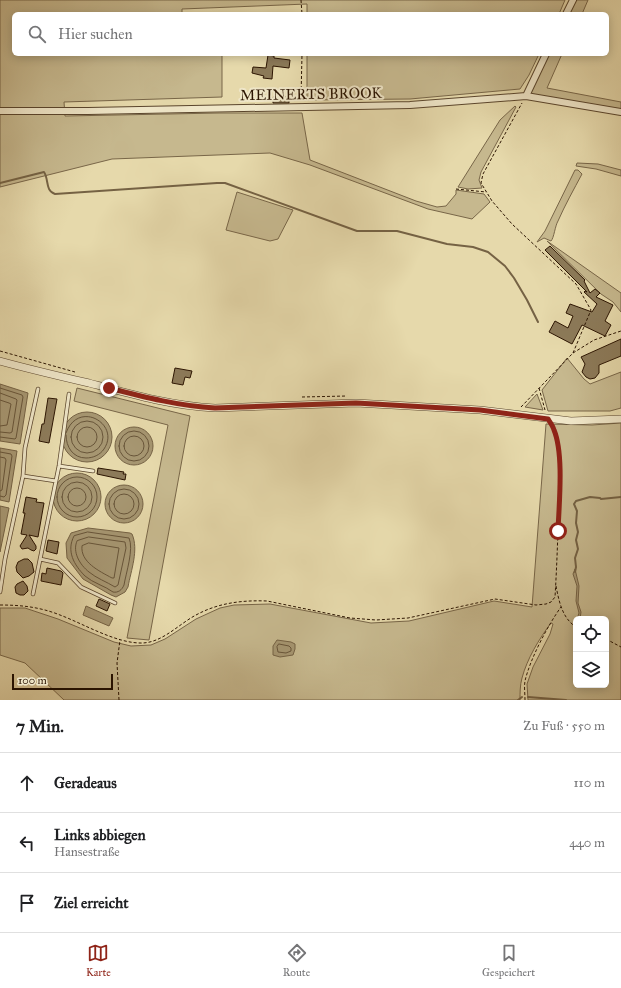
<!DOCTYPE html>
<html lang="de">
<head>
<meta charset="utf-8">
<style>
  body { margin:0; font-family:"IM FELL Great Primer",serif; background:#f6f6f6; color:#202124 }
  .controls { position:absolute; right:12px; bottom:12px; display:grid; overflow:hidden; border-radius:6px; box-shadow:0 2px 10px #0003 }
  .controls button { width:36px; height:36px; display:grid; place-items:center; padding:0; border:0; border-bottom:1px solid #e0e0e0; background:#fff; color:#202124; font:20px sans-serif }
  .scale { position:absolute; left:12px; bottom:10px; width:101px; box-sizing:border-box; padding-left:4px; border:2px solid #2b1401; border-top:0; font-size:11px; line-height:14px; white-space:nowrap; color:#2b1401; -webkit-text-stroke:3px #efe6c8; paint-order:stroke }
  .stop { position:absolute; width:12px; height:12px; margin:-9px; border:3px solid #8f2418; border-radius:50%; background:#fff }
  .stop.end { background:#8f2418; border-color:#fff; box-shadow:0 1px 4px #0008 }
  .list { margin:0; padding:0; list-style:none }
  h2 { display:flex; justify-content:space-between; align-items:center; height:52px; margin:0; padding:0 16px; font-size:17px }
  h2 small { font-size:13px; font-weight:400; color:#757577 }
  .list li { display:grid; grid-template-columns:26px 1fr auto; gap:12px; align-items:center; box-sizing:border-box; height:60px; padding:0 16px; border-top:1px solid #e0e0e0 }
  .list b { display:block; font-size:15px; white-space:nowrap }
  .list p { margin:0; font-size:13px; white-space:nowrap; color:#757577 }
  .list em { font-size:13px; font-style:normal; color:#757577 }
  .icon { flex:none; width:22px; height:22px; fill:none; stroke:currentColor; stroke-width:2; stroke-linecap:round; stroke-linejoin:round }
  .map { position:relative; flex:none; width:621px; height:700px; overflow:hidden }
  .search { position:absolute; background:#fff; box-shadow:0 2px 10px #0003; left:12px; right:12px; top:12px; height:44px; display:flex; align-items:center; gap:10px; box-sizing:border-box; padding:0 14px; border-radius:6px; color:#757577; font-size:15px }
  .sheet { height:232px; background:#fff }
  nav { display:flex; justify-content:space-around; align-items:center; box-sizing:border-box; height:56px; border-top:1px solid #e0e0e0; background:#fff; font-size:11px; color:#757577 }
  nav a { display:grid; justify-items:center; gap:2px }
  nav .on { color:#8f2418 }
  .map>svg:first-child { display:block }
</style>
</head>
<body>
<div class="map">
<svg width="621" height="700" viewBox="0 0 621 700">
  <rect width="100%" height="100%" fill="#e6d9ab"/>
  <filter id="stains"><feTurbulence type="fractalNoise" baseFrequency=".005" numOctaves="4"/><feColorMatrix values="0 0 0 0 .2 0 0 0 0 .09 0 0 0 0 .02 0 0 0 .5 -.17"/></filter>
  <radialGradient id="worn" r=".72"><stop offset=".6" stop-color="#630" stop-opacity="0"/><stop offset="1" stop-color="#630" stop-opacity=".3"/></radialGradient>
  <!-- green -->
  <path fill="#c6b88e" stroke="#786648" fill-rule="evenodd" d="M0,0H565L559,14H307V4L182,9V14H14V54H222V97L64,102L65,116L220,113H302L310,160L416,201L437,207L446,206L456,194V190L484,194L490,202L472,219L428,209L310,165L270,153L112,159L0,187Z
    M573,0H588L582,14H566Z
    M307,54H539L529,75L520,89L410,99L307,100Z
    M546,54H562L547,88L621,102V112L526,96Z
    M515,106L516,107L481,172L479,180L482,188L468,189L458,187L500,120Z
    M577,163L598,164L621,170V176L596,169L576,166Z
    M575,170H578L582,174C574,189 565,205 558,221C555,226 554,238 551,241L544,238L537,242L545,231Z
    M237,192L293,210L278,239L270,241L226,230Z
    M547,241L621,293V312L613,302L601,294Z
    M567,358L584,379L590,384L621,372V408L610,411H548L542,390Z
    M77,388L190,416L149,640L127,638L168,425L74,401Z
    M537,394L543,410L525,407Z
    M621,423V700H528L527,684L533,667L550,634L553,624L551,623C539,639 527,659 522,678C520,685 520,693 520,700H64L25,663L0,655V608H25L58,619L114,642L131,646L151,645L165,639L196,619L220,608L234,605L270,604L371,623L409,621L494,601L532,607L546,424L592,425ZM576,619H606V685H576Z"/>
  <!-- water -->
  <path fill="#a69671" stroke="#756244" d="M0,384L28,393L20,444L0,441Z
    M62 437a25 25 0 1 1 50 0a25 25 0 1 1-50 0Z
    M115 446a19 19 0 1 1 38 0a19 19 0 1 1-38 0Z
    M0,448L17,451L9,502L0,500Z
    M53 497a24 24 0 1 1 48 0a24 24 0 1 1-48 0Z
    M105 504a19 19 0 1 1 38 0a19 19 0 1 1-38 0Z
    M0,506L9,508L0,552Z
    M88,528L130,533L132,534C139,550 131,570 128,587L125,592L116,597L111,595L83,579L67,558L66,543L71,533Z
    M575,569L579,586L578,603L581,612L580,619H577L579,613L576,601L577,586L573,574Z
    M86,606L113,618L109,626L83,615Z
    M277,640L291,642L295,644V649L293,655L280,657L273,655V646Z"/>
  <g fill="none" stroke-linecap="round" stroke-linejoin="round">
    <!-- shore -->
    <path stroke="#685539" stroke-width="1" d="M0,388L22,395L23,397L16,438L15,439L0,437
      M0,393L16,399L17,400L12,432L10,433L0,432
      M0,400L9,403L11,404L7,425L0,426
      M71 437a16 16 0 1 1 32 0a16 16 0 1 1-32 0Z
      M77 437a10 10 0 1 1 20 0a10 10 0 1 1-20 0Z
      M119 446a15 15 0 1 1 30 0a15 15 0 1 1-30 0Z
      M66,435C66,447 73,458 86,458C93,458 100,455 104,449C121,424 78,399 66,433
      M124 446a10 10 0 1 1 20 0a10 10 0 1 1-20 0Z
      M0,452L11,454L12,456L6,495L4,497L0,496
      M0,457L5,458L6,460L2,490L0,491
      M57 497a20 20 0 1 1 40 0a20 20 0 1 1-40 0Z
      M62 497a15 15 0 1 1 30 0a15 15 0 1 1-30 0Z
      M68 497a9 9 0 1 1 18 0a9 9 0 1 1-18 0Z
      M109 504a15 15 0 1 1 30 0a15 15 0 1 1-30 0Z
      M114 504a10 10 0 1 1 20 0a10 10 0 1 1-20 0Z
      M88,532L129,538C134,549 126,573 124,585C122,590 118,593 113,592C105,586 93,583 85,576C74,565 66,551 74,536Z
      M89,537L125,542L126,548L118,585L115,587C107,582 96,578 89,572C80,565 72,552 77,541Z
      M89,543L119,548L114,578H112C99,571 80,562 82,546Z
      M279,644L289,646L291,648V651L286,653L278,652L277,647Z"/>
    <!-- stream -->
    <path stroke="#756244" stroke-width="2" d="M0,183L44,172C49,179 45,191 55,194L217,183H225L357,231H397L447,244L473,247L488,252L505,266L514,278L527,300L538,322
      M575,572L576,567L575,558L578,549L576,540L578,532L576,523L577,511L574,504L576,501L590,497L600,498L601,499L621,497
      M528,697L566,700
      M518,700L522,697"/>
  </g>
  <!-- building -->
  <path fill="#8c7a59" stroke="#2b1401" d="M268,55L274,56V58L290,60L289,68L273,66L272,79L263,78L264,76L252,73L253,67L266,68Z
    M273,97H289V103H273Z
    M550,246L585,280L584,281L590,293L595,289L600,293L596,297L613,305L605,321L611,325L605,336L582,325L572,344L549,332L555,321L568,328L573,316L566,313L570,304L592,312L597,304L584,292L585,291L587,292L545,250Z
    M621,339V356L599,365V373L595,378L590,379L586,377L582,372L585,364L581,357Z
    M175,368L192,371L190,378L185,377L183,385L172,383Z
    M48,398L57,399L49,443L39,441L42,424H44Z
    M98,468L124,472L123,474H126L125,480L97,474Z
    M26,497L37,499L36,502L44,503L38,537L29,535L36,546V549L34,551L31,550L28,548L22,549L20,546L27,535L21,534L25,513H23Z
    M48,540L59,542L57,554L46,551Z
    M24,559H28L32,563L34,572L29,576L23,578L17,572L16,567L18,562Z
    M47,568L61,571L63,573L61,585L41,581L42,573L46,574Z
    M23,581L27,586L28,591L24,595H20L16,593L15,587L17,584Z
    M99,599L110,604L107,611L96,606Z"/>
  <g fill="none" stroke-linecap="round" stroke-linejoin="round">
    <!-- service casing -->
    <g stroke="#5a452c" stroke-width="4.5">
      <path id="service" d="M59,466L93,471
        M23,476L56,481
        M40,559L58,563L81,587L115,603
        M0,592L5,559L23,476L25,448L38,389
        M33,594L59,466L69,394"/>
    </g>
    <!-- minor casing -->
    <g stroke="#5a452c" stroke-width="8">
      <path id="minor" d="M566,14L573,0
        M526,96L546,54
        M0,111H88L410,105L526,96L621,112"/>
    </g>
    <!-- tertiary casing -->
    <g stroke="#5a452c" stroke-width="8">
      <path id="tertiary" d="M0,361C29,369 59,376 89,383C130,394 172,406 215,408L356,403L480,410L571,421L621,419"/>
    </g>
    <!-- path -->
    <path stroke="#2b1401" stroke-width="1" stroke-dasharray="3 2" stroke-linecap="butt" d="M301,0L302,14
      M301,99L302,54
      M456,189L486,192
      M0,351L75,372
      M573,353L594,340L621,331
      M539,388L545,410
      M302,397L347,396
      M521,407L573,353L591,310L576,284L512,224L492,201L481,183L483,174L522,103
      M556,586C559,601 562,618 576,627
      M0,605C21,605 40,607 60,615C84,624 117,644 143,643C163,642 179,624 196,615C218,603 242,600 267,601L350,618L376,620L408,618L495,599L536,605L546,604L551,602L555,597C557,564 558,531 559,498C559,476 564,446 552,426
      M606,639L621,647
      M119,700L117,663L120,640
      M525,700C525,694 524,687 525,681C530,659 548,625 561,607"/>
    <!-- service -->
    <use href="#service" stroke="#efe6c8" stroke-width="3"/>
    <!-- minor -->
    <use href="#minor" stroke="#efe6c8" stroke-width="6"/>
    <!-- tertiary -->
    <use href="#tertiary" stroke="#efe6c8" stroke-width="7"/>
  </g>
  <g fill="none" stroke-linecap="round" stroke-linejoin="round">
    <!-- route -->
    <path stroke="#8f2418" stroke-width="5" d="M109,388C144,397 179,406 215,408L356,403L480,410L548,419C550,422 553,426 554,430C564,454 559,504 558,531"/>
  </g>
  <g text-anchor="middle" stroke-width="4" stroke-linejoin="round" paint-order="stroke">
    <!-- street labels -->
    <g font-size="15" fill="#2b1401" stroke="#efe6c8">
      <text transform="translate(311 94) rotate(-1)" y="5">MEINERTS BROOK</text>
    </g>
  </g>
  <rect width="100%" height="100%" filter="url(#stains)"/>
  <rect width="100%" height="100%" fill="url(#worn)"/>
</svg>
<div class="controls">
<button><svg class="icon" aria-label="locate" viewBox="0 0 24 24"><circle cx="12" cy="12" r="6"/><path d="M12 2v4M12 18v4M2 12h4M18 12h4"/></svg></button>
<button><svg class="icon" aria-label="layers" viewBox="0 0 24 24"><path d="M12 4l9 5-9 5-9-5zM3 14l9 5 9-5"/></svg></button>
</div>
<div class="scale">100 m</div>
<div class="stop" style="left:558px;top:531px"></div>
<div class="stop end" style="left:109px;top:388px"></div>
<div class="search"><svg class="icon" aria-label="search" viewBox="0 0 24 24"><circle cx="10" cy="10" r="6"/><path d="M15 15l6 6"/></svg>Hier suchen</div>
</div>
<section class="sheet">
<h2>7 Min.<small>Zu Fuß · 550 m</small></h2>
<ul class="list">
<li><svg class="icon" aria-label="ahead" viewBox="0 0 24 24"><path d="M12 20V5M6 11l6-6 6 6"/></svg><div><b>Geradeaus</b></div><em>110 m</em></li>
<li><svg class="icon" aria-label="left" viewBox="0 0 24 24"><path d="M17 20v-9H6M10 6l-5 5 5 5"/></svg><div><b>Links abbiegen</b><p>Hansestraße</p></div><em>440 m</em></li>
<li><svg class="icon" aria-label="arrive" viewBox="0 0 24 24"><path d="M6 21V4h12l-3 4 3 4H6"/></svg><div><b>Ziel erreicht</b></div></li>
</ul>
</section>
<nav>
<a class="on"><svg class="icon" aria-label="map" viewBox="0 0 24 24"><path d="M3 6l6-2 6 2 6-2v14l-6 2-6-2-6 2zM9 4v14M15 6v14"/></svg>Karte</a>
<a><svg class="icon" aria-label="directions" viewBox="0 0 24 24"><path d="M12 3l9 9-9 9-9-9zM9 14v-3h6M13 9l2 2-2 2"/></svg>Route</a>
<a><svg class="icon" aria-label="saved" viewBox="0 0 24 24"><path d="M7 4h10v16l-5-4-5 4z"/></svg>Gespeichert</a>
</nav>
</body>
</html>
